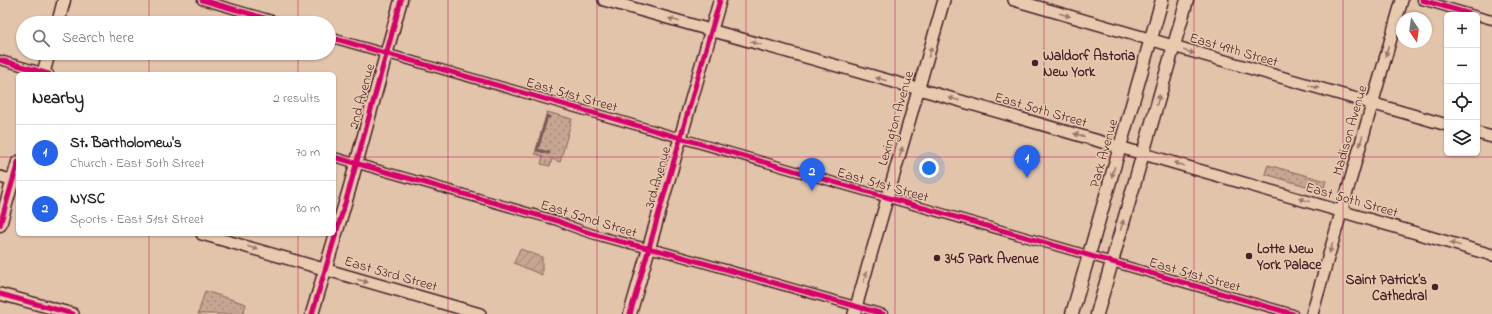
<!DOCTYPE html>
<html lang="en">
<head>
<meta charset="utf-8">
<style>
  body { margin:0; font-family:"Indie Flower",sans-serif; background:#f6f6f6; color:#222 }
  .controls { position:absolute; right:12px; top:12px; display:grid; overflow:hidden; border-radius:6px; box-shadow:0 1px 3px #0004 }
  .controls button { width:36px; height:36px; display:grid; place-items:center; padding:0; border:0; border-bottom:1px solid #e0e0e0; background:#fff; color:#222; font:20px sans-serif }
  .compass { position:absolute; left:1396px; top:12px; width:36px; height:36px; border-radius:50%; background:#fff; box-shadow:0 1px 3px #0004; rotate:167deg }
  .you { position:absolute; left:929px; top:168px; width:14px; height:14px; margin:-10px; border:3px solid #fff; border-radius:50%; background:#1a73e8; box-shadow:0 0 0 6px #1a73e833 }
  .badge { display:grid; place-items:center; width:26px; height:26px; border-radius:50%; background:#2563eb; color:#fff; font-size:13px; font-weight:700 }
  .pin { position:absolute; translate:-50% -33px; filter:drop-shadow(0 1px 2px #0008) }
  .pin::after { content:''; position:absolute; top:21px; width:14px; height:12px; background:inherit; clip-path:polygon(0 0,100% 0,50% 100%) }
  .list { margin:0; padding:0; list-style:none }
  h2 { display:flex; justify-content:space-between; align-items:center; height:52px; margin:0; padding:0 16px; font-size:17px }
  h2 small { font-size:13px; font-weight:400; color:#767676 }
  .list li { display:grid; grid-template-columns:26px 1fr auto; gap:12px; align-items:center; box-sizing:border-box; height:56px; padding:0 16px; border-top:1px solid #e0e0e0 }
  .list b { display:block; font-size:15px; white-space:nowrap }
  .list p { margin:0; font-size:13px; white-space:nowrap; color:#767676 }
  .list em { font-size:13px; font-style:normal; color:#767676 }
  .icon { flex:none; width:22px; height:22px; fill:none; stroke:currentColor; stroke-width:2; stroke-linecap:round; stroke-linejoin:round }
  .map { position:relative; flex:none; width:1492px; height:314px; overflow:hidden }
  .search { position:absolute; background:#fff; box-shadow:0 1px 3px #0004; left:16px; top:16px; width:320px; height:44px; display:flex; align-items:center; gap:10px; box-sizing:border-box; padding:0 14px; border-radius:22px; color:#767676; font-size:15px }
  .panel { position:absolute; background:#fff; box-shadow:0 1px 3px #0004; left:16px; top:72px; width:320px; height:164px; border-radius:6px }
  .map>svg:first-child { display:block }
</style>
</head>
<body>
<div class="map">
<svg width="1492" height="314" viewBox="0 0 1492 314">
  <defs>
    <pattern id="park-dots" width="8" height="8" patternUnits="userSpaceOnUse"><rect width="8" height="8" fill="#c6a692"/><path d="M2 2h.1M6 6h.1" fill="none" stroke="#a38777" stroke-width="1.8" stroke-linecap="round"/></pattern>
    <pattern id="garden-furrows" width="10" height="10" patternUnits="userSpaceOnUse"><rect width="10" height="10" fill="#c6a692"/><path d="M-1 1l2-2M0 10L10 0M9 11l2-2" fill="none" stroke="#a38777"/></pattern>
  </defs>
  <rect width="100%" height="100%" fill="#e2c4aa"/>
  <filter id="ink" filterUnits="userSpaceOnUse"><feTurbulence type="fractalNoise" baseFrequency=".025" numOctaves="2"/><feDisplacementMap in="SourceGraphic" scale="8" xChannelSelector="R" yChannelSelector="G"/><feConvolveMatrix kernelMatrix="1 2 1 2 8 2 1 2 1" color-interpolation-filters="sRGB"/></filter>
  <g filter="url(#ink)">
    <!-- park -->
    <path fill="url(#park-dots)" stroke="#88625e" d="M547,112L572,119L560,162L552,159L550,166L541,164L543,156L535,154Z
      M1268,165L1326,181L1323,191L1265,174Z
      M205,291L246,304L243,314H198Z"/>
    <!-- garden -->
    <path fill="url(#garden-furrows)" stroke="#88625e" d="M520,249L542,257V275L514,263Z"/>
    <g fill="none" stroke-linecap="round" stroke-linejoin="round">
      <!-- stream -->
      <path stroke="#7f5857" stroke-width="3" d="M549,153L537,150L547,116L549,117"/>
      <!-- minor casing -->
      <g stroke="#4a1f2b" stroke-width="11">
        <path id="minor" d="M202,0L282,23
          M1422,0L1474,15
          M1477,16L1492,20
          M329,37L1293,314
          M0,60L49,74
          M334,157L558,221C591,236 630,244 665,252L883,314"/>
      </g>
      <!-- secondary casing -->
      <g stroke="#4a1f2b" stroke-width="14">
        <path id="secondary" d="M604,0L933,93L1492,255
          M1014,0L1447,125
          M1477,133L1492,137
          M0,177L18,182
          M202,234L480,314
          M0,294L73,314
          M854,314L944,0
          M1312,314L1402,0"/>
      </g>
      <!-- primary casing -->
      <g stroke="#4a1f2b" stroke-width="15">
        <path id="primary" d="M58,23L64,0
          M43,74L49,53
          M0,225L18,162
          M312,314L349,190L401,0
          M630,314L720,0
          M1072,314L1162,0
          M1097,314L1187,0"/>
      </g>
      <!-- minor -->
      <use href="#minor" stroke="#e8cbaf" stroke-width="8"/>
      <!-- secondary -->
      <use href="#secondary" stroke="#e8cbaf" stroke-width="11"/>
      <!-- primary -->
      <use href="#primary" stroke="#e8cbaf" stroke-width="12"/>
      <!-- cycleway casing -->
      <g stroke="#e8cbaf" stroke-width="8">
        <path id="cycleway" d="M202,0L282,23
          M1422,0L1474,15
          M329,37L1293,314
          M0,60L49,74
          M334,157L558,221C591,236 630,244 665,252L883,314
          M0,225L18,162
          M0,294L73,314
          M312,314L349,190L401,0
          M630,314L720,0"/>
      </g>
      <!-- cycleway -->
      <use href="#cycleway" stroke="#d6006c" stroke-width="5"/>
    </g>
    <!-- one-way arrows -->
    <defs><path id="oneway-solid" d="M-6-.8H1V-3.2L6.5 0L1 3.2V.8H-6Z"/></defs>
    <g fill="#99756d">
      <use href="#oneway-solid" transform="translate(1065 15) rotate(16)"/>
      <use href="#oneway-solid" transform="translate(674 20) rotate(-164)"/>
      <use href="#oneway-solid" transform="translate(756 43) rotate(-164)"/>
      <use href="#oneway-solid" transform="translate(1387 51) rotate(106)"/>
      <use href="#oneway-solid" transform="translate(930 52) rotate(-74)"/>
      <use href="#oneway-solid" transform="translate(1189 52) rotate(16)"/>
      <use href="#oneway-solid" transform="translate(881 79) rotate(-164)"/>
      <use href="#oneway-solid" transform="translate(1314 87) rotate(16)"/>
      <use href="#oneway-solid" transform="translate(954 99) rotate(-164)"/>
      <use href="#oneway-solid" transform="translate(1158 100) rotate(-74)"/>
      <use href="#oneway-solid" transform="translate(1079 135) rotate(-164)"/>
      <use href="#oneway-solid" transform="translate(1361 141) rotate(106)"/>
      <use href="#oneway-solid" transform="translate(901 152) rotate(-74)"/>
      <use href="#oneway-solid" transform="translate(1179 164) rotate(-164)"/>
      <use href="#oneway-solid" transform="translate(1113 172) rotate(106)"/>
      <use href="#oneway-solid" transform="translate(1304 200) rotate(-164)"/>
      <use href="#oneway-solid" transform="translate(1122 225) rotate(-74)"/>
      <use href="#oneway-solid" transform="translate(1455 244) rotate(-164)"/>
      <use href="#oneway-solid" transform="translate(253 248) rotate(16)"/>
      <use href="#oneway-solid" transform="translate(1331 248) rotate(106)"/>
      <use href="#oneway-solid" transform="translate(865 277) rotate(-74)"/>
      <use href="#oneway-solid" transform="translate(363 281) rotate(16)"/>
    </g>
  </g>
  <!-- grid -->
  <path fill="none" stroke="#c2185b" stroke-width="1" stroke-opacity="0.55" d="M149,0V23M298,0V23M448,0V314M597,0V314M746,0V314M895,0V314M1044,0V314M1194,0V314M1343,0V314M149,53V74M298,53V74M0,157H18M334,157H1492M149,234V314M298,234V314"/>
  <!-- markers -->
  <g fill="#4a1f2b" stroke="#e8cbaf" stroke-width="1.5">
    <circle cx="1035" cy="63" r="4"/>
    <circle cx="1249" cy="256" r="4"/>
    <circle cx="937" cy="258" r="4"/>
    <circle cx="1435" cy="287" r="4"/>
  </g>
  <g text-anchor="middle" stroke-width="3" stroke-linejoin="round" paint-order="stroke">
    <!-- street labels -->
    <g font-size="14" fill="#4a1f2b" stroke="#e8cbaf">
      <text transform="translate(1234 49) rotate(16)" y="5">East 49th Street</text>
      <text transform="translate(572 94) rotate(16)" y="5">East 51st Street</text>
      <text transform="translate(361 96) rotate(-75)" y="5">2nd Avenue</text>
      <text transform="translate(1041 109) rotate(16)" y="5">East 50th Street</text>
      <text transform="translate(895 118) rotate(-74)" y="5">Lexington Avenue</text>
      <text transform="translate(1349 130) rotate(-74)" y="5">Madison Avenue</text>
      <text transform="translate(1103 153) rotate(-74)" y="5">Park Avenue</text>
      <text transform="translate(657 177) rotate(-74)" y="5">3rd Avenue</text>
      <text transform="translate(883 184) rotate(16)" y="5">East 51st Street</text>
      <text transform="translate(1352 199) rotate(16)" y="5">East 50th Street</text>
      <text transform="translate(589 218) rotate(17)" y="5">East 52nd Street</text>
      <text transform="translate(391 273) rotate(16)" y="5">East 53rd Street</text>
      <text transform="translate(1195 274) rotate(16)" y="5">East 51st Street</text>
    </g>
    <!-- poi labels -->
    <g font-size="14" font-weight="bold" fill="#4a1f2b" stroke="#e8cbaf" text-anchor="start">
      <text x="1043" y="60">Waldorf Astoria<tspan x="1043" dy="16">New York</tspan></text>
      <text x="1257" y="253">Lotte New<tspan x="1257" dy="16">York Palace</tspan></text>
      <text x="945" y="263">345 Park Avenue</text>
      <text x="1427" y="284" text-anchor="end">Saint Patrick’s<tspan x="1427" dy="16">Cathedral</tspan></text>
    </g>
  </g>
</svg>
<div class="controls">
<button>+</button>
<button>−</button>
<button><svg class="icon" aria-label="locate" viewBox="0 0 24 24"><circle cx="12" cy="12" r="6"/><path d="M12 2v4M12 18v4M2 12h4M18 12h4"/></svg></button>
<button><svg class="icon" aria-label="layers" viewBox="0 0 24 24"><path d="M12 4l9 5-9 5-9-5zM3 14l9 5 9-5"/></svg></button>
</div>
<svg class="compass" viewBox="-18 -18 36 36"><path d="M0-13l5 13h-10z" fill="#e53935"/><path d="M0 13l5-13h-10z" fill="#767676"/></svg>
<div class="you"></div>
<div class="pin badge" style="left:1027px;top:178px">1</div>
<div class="pin badge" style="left:812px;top:191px">2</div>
<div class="search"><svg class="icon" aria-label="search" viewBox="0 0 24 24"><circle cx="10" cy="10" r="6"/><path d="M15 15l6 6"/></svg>Search here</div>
<section class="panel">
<h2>Nearby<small>2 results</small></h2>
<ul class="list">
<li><span class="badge">1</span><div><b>St. Bartholomew's</b><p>Church · East 50th Street</p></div><em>70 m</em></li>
<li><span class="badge">2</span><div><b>NYSC</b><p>Sports · East 51st Street</p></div><em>80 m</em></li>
</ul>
</section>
</div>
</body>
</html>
